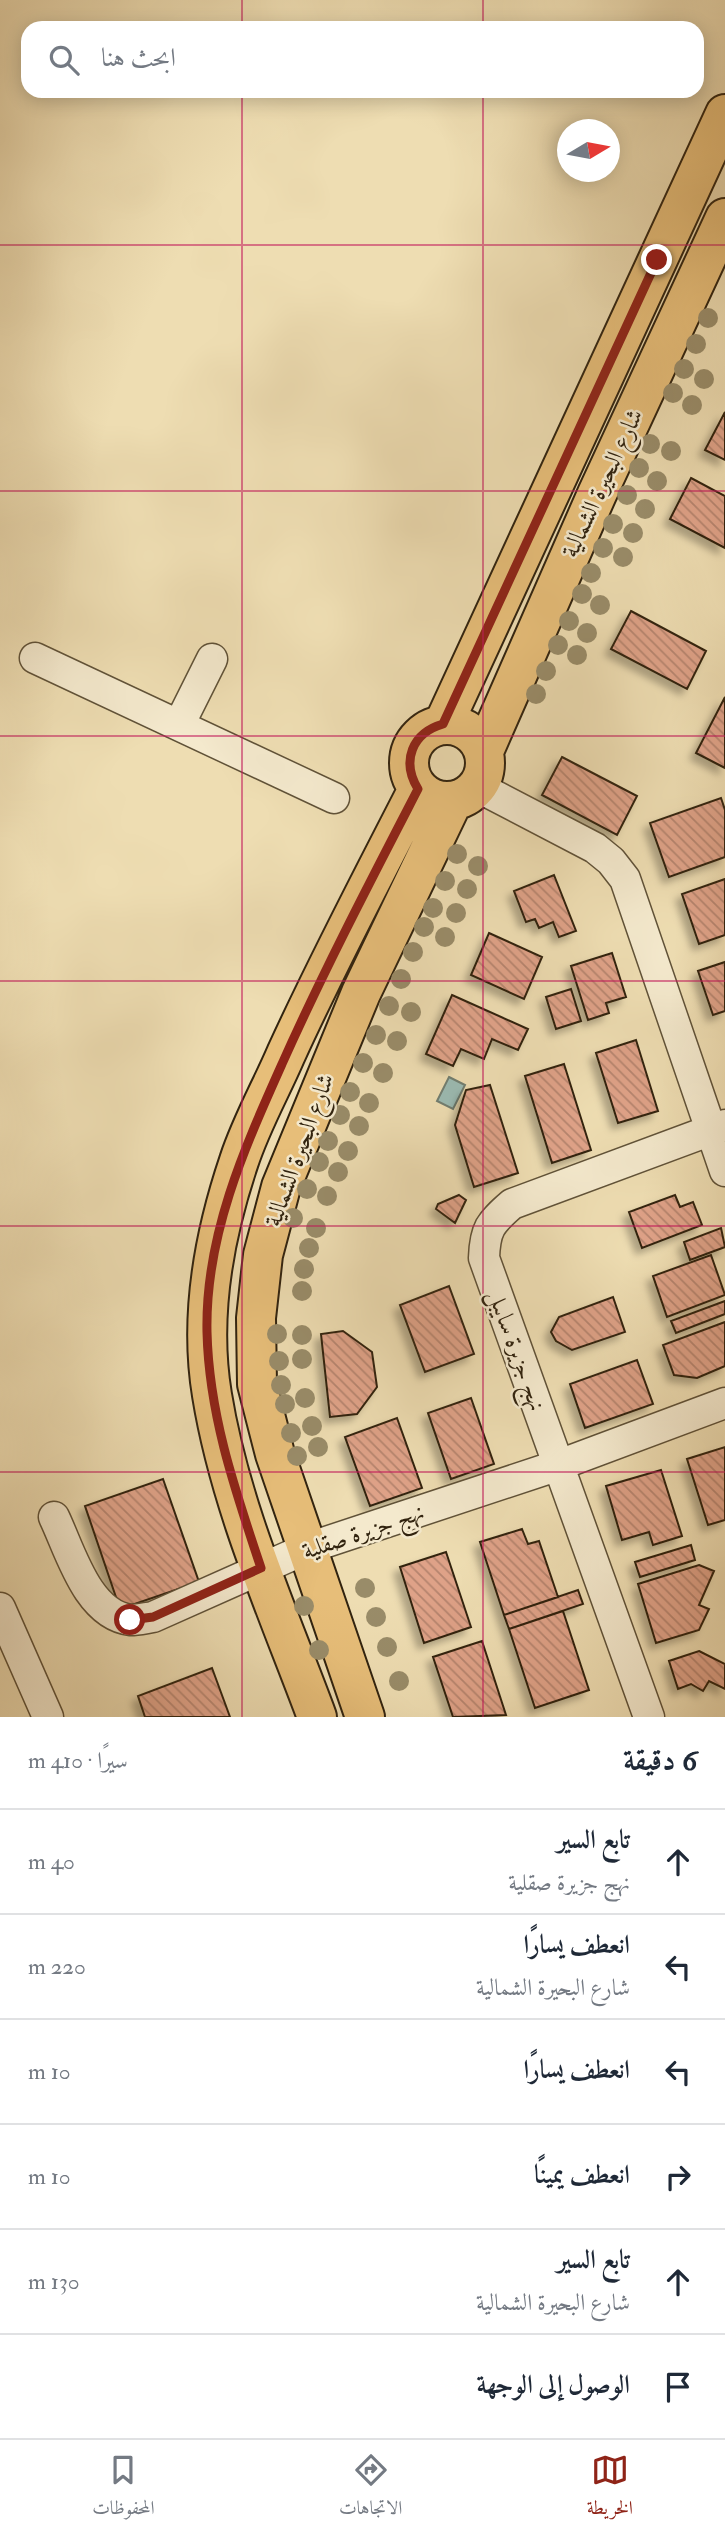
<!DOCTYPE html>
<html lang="ar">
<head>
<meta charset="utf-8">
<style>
  body { margin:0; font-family:"IM FELL Double Pica",Amiri,serif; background:#f6f6f7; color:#1f2937; direction:rtl }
  .compass { position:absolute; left:557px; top:119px; width:63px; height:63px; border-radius:50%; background:#fff; box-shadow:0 4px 18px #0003; rotate:80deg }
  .stop { position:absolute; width:21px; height:21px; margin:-16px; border:5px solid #8f2418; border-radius:50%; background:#fff }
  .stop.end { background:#8f2418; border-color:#fff; box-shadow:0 2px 7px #0008 }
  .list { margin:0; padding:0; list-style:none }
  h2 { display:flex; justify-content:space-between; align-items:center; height:91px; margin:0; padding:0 28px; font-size:30px }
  h2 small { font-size:23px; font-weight:400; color:#747a83 }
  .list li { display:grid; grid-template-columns:46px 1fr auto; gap:21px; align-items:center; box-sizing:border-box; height:105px; padding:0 28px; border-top:2px solid #e0e1e3 }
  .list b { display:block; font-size:26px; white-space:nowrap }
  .list p { margin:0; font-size:23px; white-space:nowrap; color:#747a83 }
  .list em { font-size:23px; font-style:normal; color:#747a83 }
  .icon { flex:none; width:38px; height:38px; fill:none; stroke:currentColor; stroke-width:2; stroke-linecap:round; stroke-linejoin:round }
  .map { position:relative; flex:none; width:725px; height:1717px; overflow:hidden; direction:ltr }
  .search { position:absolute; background:#fff; box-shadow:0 4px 18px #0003; left:21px; right:21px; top:21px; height:77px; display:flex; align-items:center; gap:18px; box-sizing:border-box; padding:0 24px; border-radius:21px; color:#747a83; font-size:26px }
  .sheet { height:721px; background:#fff }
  nav { display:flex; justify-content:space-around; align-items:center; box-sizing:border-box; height:98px; border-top:2px solid #e0e1e3; background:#fff; font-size:19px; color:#747a83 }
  nav a { display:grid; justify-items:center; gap:4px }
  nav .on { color:#8f2418 }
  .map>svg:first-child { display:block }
</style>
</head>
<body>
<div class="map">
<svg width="725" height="1717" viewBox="0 0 725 1717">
  <defs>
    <pattern id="building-back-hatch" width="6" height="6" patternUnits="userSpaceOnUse" patternTransform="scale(1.75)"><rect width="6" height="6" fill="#dfa288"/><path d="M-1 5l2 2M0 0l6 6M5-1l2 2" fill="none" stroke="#b5846e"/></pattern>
    <filter id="shadow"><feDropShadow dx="-6" dy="6" stdDeviation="3.5" flood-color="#0004"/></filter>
  </defs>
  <rect width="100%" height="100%" fill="#eeddb2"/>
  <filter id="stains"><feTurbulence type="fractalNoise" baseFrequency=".00286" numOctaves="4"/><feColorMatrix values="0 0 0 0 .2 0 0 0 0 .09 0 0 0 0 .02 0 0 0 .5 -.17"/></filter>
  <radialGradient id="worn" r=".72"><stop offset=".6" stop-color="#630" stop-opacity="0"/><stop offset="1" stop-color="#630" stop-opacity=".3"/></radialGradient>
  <!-- water -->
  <path fill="#9bbbb3" stroke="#717e71" stroke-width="2" d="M449,1077L465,1085L453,1109L437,1101Z"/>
  <!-- building -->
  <path fill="url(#building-back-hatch)" stroke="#31230f" stroke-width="2" filter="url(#shadow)" d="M725,412V460L705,450Z
    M691,478L725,496V548L670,519Z
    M631,611L706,651L687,689L611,649Z
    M725,697V768L696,753Z
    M562,757L637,796L617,835L542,795Z
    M721,798L725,810V857L669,877L650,823Z
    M554,875L576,931L559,937L553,922L539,928L535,919L526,922L514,891Z
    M725,879V935L699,944L682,894Z
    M489,933L542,957L524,999L471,975Z
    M612,953L626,997L606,1003L609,1013L588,1020L571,966Z
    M725,962V1011L713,1015L698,971Z
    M571,989L581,1021L556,1029L546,997Z
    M452,995L528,1029L518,1050L492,1039L484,1059L461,1049L453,1066L426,1054Z
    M636,1040L658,1111L618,1123L596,1053Z
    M564,1064L591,1150L552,1163L525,1076Z
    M490,1085L518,1173L474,1187L455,1125L466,1090Z
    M459,1195L466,1200L455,1223L436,1209L438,1204Z
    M675,1195L680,1207L693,1202L702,1225L642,1248L629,1212Z
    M721,1228L725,1247L690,1260L684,1242Z
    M711,1255L725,1295L667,1317L653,1276Z
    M449,1286L474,1354L425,1372L400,1305Z
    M613,1297L625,1332L572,1350L556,1341L551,1332L559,1317Z
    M725,1301V1314L676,1333L671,1321Z
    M725,1322V1366L697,1378L674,1375L663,1345Z
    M343,1331L372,1352L377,1387L357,1414L330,1417L321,1334Z
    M637,1360L653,1404L585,1428L570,1384Z
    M471,1398L494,1464L451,1479L428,1413Z
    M397,1418L422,1488L370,1506L345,1437Z
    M725,1447V1520L708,1525L687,1459Z
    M661,1470L682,1536L653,1545L649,1532L622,1540L606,1486Z
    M163,1479L199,1582L120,1609L85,1506Z
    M522,1529L528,1544L539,1541L558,1597L504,1615L480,1542Z
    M691,1545L695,1560L640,1577L635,1562Z
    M446,1552L471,1627L424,1643L400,1567Z
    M699,1565L714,1571L699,1605L709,1609L699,1630L656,1643L638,1584Z
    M578,1590L583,1604L509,1629L504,1615Z
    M563,1611L589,1690L535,1708L509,1629Z
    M482,1641L506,1715L453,1717L433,1657Z
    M699,1651L725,1664V1689L709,1681L703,1691L691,1684L678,1689L669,1661Z
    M212,1668L230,1717H145L138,1696Z"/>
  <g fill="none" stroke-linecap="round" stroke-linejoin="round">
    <!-- minor casing -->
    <g stroke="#605238" stroke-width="33">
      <path id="minor" d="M35,658L334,798
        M179,725L212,659
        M478,787L595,848L611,861L625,879L725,1171
        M54,1517C70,1550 87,1615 131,1620C137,1620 146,1618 153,1617L308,1548L559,1465L725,1403
        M0,1608L48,1717
        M649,1717L484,1258C485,1229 490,1223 512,1204L725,1125"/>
    </g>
    <!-- major casing -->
    <g stroke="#31230f" stroke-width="42">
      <path id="major" d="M409 763a38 38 0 1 1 76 0a38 38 0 1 1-76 0Z
        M443,725L725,114
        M484,751L597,494L725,218
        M317,1717C278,1612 230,1506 212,1395C199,1317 214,1235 239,1161C251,1124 271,1089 286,1054C327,964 373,877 418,789
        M365,1717L275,1454L257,1384L256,1318L263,1255L281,1187L361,993L453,801"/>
    </g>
    <!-- minor -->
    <use href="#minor" stroke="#f4e9cd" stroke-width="30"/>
    <!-- major -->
    <use href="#major" stroke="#e7be79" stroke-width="38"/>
  </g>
  <!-- trees -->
  <g fill="#998c69">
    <circle cx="708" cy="318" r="10"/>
    <circle cx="696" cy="344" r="10"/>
    <circle cx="684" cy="369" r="10"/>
    <circle cx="704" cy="379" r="10"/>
    <circle cx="673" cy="393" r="10"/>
    <circle cx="692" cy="405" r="10"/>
    <circle cx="650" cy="444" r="10"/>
    <circle cx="671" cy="451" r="10"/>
    <circle cx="639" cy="468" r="10"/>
    <circle cx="657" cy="481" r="10"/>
    <circle cx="627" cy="495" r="10"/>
    <circle cx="645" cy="509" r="10"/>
    <circle cx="613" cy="524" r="10"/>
    <circle cx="633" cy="533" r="10"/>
    <circle cx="603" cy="548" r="10"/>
    <circle cx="623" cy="557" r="10"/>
    <circle cx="591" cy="573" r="10"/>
    <circle cx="582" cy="594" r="10"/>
    <circle cx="600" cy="605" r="10"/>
    <circle cx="569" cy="621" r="10"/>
    <circle cx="587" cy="633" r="10"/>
    <circle cx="558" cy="645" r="10"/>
    <circle cx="577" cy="655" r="10"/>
    <circle cx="546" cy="671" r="10"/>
    <circle cx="536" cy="694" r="10"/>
    <circle cx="457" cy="854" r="10"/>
    <circle cx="478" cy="866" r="10"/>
    <circle cx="445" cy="881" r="10"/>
    <circle cx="467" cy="889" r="10"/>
    <circle cx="433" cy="908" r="10"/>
    <circle cx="456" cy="913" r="10"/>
    <circle cx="424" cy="927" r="10"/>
    <circle cx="445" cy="937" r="10"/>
    <circle cx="413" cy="952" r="10"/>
    <circle cx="401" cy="979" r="10"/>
    <circle cx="389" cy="1006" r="10"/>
    <circle cx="411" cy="1012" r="10"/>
    <circle cx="376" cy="1035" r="10"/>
    <circle cx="397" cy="1041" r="10"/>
    <circle cx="363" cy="1063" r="10"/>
    <circle cx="383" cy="1073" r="10"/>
    <circle cx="350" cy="1092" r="10"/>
    <circle cx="369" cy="1103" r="10"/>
    <circle cx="340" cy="1115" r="10"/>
    <circle cx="359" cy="1126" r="10"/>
    <circle cx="328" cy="1141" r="10"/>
    <circle cx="348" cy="1151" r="10"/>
    <circle cx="319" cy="1162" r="10"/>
    <circle cx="338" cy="1172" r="10"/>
    <circle cx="307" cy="1189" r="10"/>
    <circle cx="327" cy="1196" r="10"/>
    <circle cx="293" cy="1218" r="10"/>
    <circle cx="316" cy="1228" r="10"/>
    <circle cx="309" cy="1248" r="10"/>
    <circle cx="304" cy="1269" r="10"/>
    <circle cx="302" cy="1291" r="10"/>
    <circle cx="277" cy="1334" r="10"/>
    <circle cx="302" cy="1335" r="10"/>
    <circle cx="302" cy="1359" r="10"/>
    <circle cx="279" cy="1361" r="10"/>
    <circle cx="281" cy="1385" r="10"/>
    <circle cx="305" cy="1398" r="10"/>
    <circle cx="285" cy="1404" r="10"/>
    <circle cx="312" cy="1426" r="10"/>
    <circle cx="291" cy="1433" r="10"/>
    <circle cx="318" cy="1447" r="10"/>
    <circle cx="297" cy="1456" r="10"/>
    <circle cx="365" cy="1588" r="10"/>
    <circle cx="304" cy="1606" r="10"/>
    <circle cx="376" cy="1617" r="10"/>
    <circle cx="387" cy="1647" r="10"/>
    <circle cx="319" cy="1650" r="10"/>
    <circle cx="399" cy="1681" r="10"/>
  </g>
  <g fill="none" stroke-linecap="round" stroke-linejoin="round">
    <!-- route -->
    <path stroke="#8f2418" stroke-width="9" d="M130,1620L153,1617L261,1568C235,1490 209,1415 207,1332C205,1236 244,1149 282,1064C324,970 371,880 418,789C401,761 412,733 443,724L657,260"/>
  </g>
  <!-- grid -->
  <path fill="none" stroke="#c2185b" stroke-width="2" stroke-opacity="0.55" d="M242,0V28M483,0V28M242,91V1717M483,91V1717M0,245H725M0,491H725M0,736H725M0,981H725M0,1226H725M0,1472H725"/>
  <g text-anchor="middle" stroke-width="5" stroke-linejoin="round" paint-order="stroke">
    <!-- street labels -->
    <g font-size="24" fill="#31230f" stroke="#f4e9cd">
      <text transform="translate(602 483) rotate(-65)" y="8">شارع البحيرة الشمالية</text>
      <text transform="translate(299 1150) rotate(-70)" y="8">شارع البحيرة الشمالية</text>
      <text transform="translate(517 1350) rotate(70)" y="8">نهج جزيرة سايبل</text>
      <text transform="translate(363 1531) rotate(-19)" y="8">نهج جزيرة صقلية</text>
    </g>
  </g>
  <rect width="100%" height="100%" filter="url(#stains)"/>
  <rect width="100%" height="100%" fill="url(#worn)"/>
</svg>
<svg class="compass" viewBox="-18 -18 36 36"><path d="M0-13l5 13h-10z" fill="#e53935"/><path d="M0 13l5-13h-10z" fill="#747a83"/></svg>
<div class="stop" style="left:130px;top:1620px"></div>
<div class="stop end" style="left:657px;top:260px"></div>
<div class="search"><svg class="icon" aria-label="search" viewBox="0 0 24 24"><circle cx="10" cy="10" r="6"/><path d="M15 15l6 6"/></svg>ابحث هنا</div>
</div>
<section class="sheet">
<h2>6 دقيقة<small>سيرًا · 410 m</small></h2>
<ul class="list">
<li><svg class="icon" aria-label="ahead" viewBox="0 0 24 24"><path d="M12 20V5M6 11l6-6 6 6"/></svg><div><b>تابع السير</b><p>نهج جزيرة صقلية</p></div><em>40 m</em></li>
<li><svg class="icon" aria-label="left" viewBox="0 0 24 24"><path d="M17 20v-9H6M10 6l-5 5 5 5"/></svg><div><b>انعطف يسارًا</b><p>شارع البحيرة الشمالية</p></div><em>220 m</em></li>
<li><svg class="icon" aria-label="left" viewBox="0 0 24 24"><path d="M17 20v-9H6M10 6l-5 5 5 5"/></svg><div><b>انعطف يسارًا</b></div><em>10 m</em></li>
<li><svg class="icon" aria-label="right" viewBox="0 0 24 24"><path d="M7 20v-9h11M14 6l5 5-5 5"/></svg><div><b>انعطف يمينًا</b></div><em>10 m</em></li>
<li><svg class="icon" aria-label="ahead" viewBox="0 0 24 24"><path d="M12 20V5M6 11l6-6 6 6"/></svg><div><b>تابع السير</b><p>شارع البحيرة الشمالية</p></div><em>130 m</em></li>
<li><svg class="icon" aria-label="arrive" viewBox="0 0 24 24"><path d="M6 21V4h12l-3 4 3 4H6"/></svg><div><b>الوصول إلى الوجهة</b></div></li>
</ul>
</section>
<nav>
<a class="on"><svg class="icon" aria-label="map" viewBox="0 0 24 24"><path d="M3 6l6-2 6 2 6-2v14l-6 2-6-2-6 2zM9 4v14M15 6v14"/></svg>الخريطة</a>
<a><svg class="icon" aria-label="directions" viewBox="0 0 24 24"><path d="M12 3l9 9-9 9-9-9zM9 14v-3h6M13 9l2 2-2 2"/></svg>الاتجاهات</a>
<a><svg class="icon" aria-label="saved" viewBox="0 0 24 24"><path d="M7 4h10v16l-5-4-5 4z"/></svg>المحفوظات</a>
</nav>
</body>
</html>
